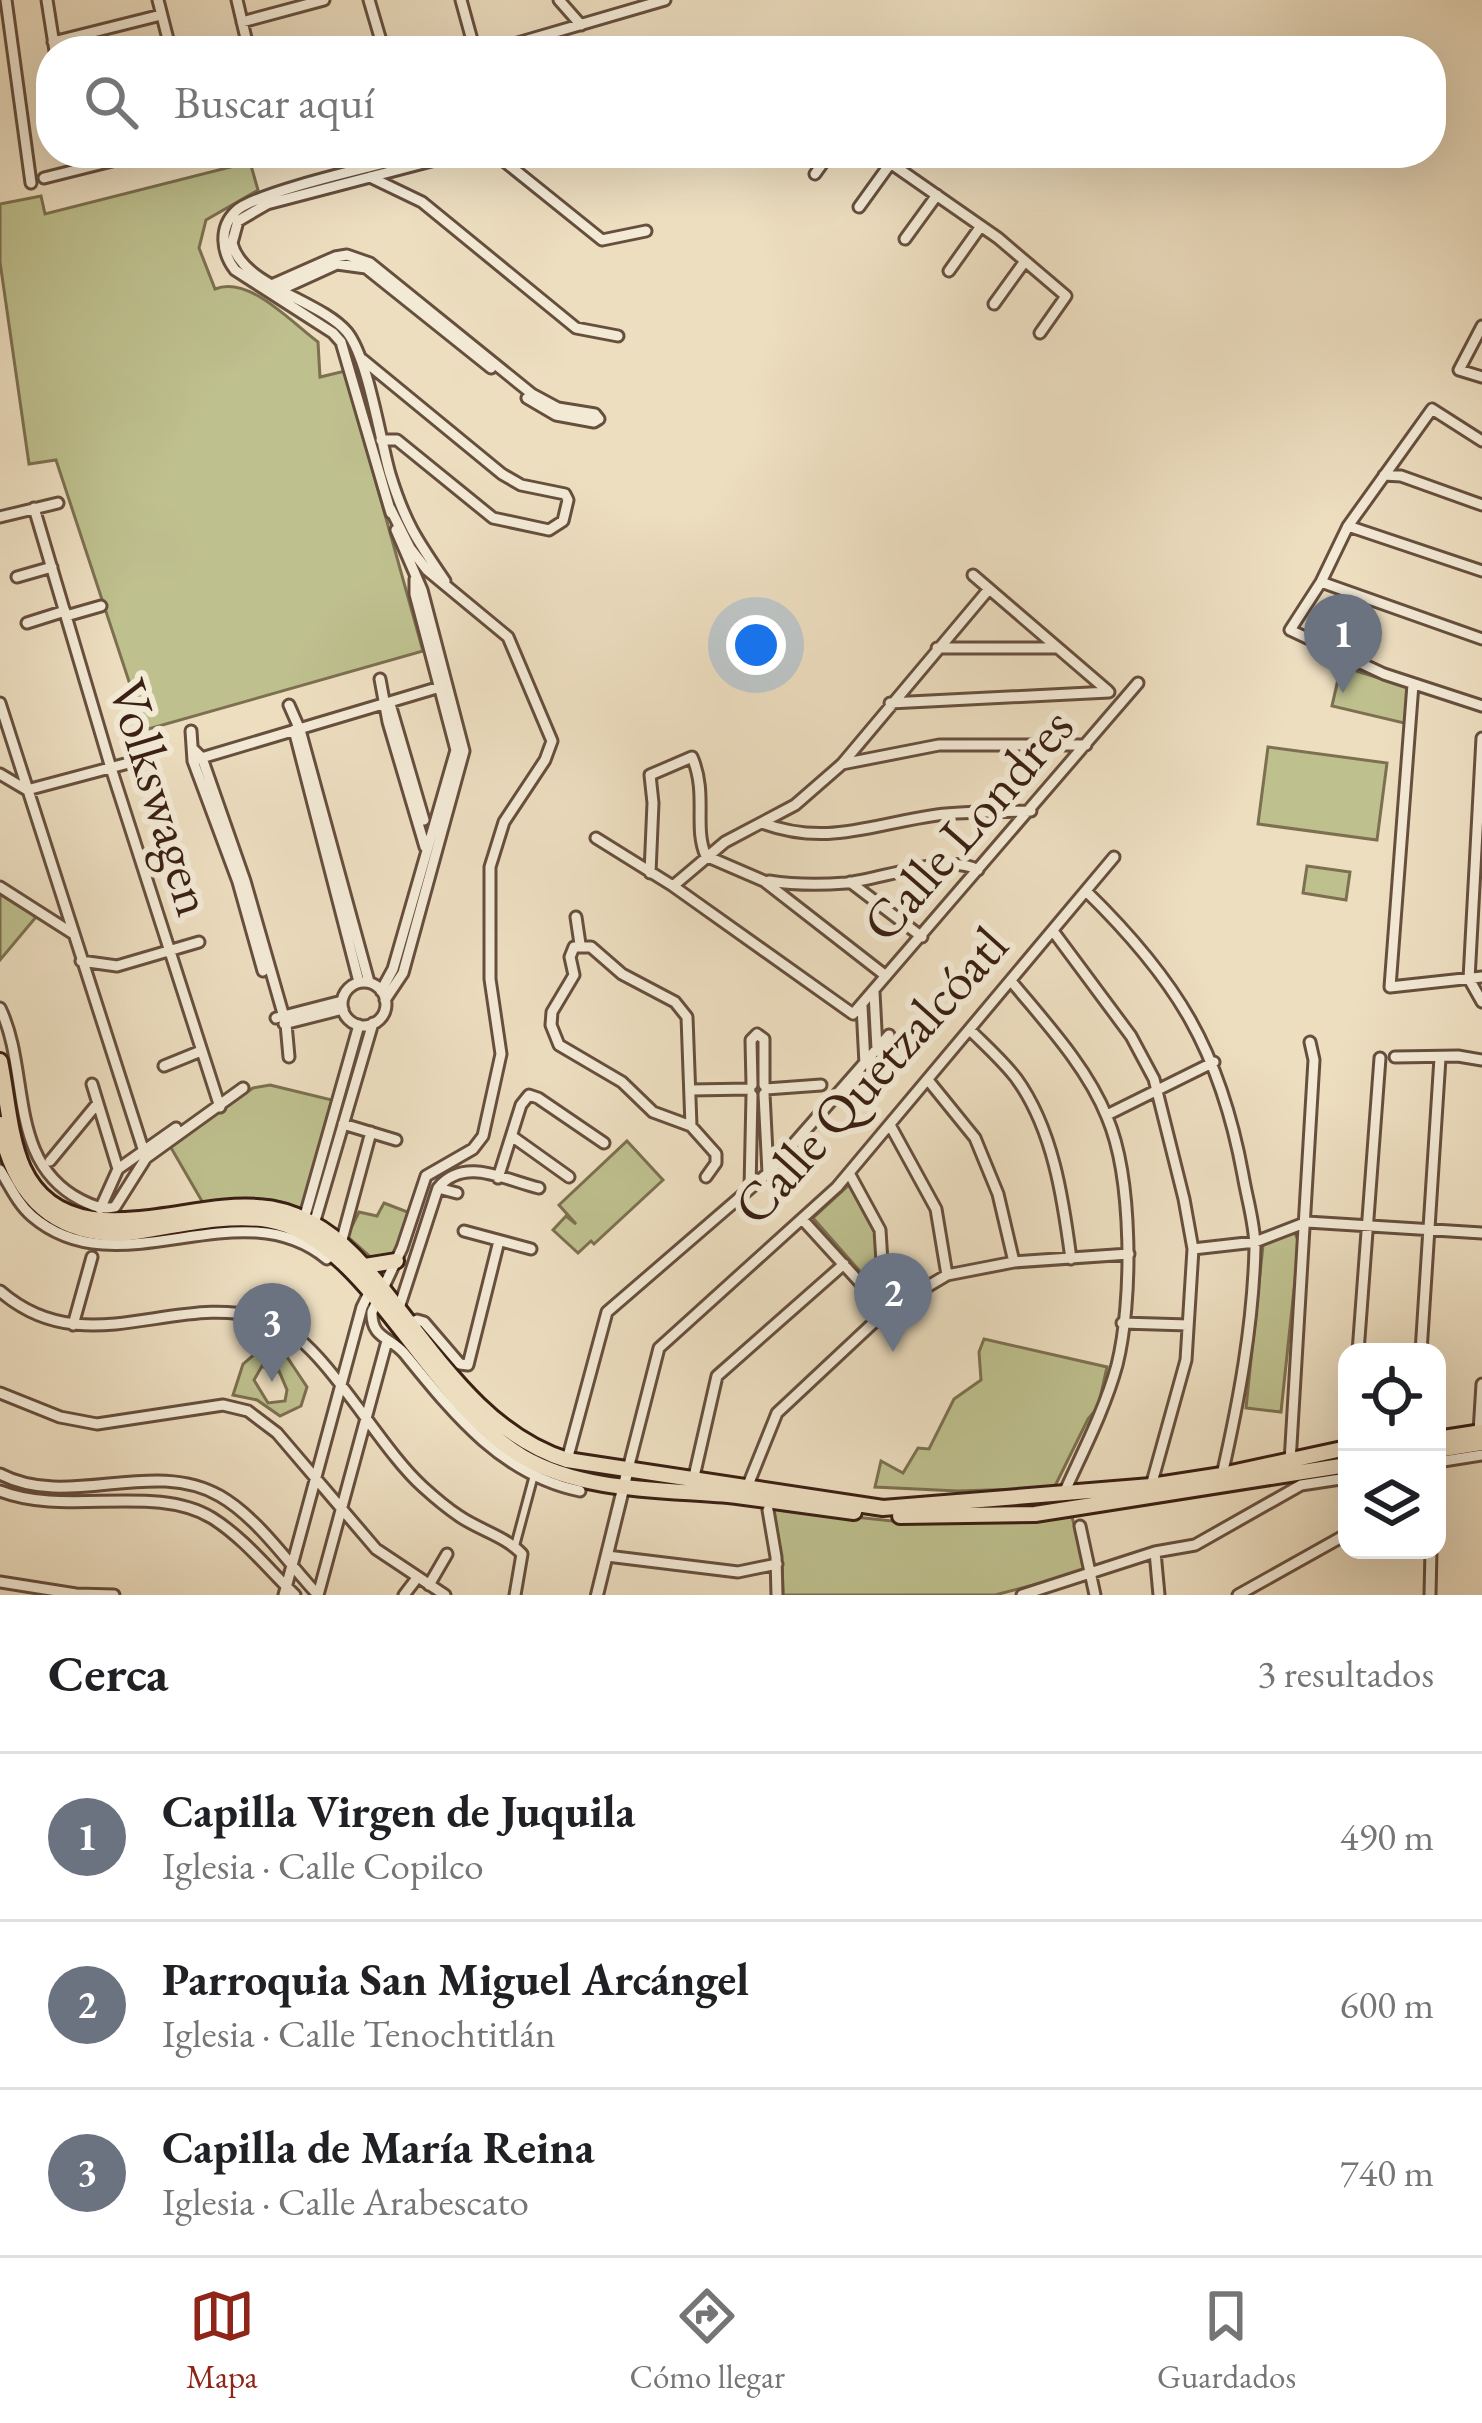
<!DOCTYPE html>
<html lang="es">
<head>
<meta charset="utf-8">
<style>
  body { margin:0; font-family:"EB Garamond",serif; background:#f2f2f2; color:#202124 }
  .controls { position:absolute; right:36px; bottom:36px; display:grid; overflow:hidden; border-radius:24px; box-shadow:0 12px 48px #0002 }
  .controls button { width:108px; height:108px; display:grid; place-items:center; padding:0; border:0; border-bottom:3px solid #e0e0e0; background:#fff; color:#202124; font:60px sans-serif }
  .you { position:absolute; left:756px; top:645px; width:42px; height:42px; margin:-30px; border:9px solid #fff; border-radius:50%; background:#1a73e8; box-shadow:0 0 0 18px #1a73e833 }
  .badge { display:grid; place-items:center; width:78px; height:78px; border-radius:50%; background:#8f2418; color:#fff; font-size:39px; font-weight:700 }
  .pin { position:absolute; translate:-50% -99px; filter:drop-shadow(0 3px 6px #0008) }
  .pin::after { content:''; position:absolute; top:63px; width:42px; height:36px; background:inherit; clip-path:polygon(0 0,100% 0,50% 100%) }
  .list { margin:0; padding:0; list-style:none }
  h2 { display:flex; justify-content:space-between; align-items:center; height:156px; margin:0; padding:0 48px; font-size:51px }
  h2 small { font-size:39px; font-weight:400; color:#757577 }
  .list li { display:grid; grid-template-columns:78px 1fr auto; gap:36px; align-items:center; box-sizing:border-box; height:168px; padding:0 48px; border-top:3px solid #e0e0e0 }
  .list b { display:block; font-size:45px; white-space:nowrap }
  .list p { margin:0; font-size:39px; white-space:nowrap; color:#757577 }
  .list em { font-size:39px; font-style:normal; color:#757577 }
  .icon { flex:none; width:66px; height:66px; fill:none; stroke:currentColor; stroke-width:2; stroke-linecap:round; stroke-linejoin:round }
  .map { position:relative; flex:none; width:1482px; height:1595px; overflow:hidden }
  .search { position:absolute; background:#fff; box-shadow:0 12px 48px #0002; left:36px; right:36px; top:36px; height:132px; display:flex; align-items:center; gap:30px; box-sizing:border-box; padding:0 42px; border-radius:48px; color:#757577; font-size:45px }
  .sheet { height:660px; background:#fff }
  nav { display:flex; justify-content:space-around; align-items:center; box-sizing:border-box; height:168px; border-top:3px solid #e0e0e0; background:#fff; font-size:33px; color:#757577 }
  nav a { display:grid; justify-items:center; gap:6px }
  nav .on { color:#8f2418 }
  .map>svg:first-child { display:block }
</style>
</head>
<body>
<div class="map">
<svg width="1482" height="1595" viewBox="0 0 1482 1595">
  <rect width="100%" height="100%" fill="#eddec0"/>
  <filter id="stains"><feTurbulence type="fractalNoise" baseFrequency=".00167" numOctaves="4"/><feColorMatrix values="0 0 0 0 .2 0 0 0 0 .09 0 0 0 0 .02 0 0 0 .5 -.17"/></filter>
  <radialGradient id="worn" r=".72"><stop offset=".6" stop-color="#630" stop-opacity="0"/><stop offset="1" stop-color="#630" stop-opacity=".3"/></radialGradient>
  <!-- green -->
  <path fill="#bec08e" stroke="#7c7050" stroke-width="3" fill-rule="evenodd" d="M250,162L258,190L206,220L199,248L215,289C249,275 292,323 318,342L320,377L345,371L423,651L145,730L56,460L29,464L0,262V204L41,196L45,214Z
    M1341,666L1410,688L1408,724L1332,706Z
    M1268,747L1387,763L1377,840L1258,824Z
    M1307,866L1350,872L1346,900L1303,893Z
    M0,892L36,917L0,960Z
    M270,1085L332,1100L302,1209C271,1194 236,1199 203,1203L170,1146L253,1088Z
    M627,1141L663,1180L594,1244L591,1241L578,1253L553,1230L566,1216L576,1224L559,1205Z
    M849,1185L875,1233L880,1294L813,1218Z
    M384,1203L410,1213L399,1252L388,1262L374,1260L347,1236L359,1212L377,1216Z
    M1293,1229L1299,1242L1281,1412L1246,1408L1263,1245Z
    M984,1339L1107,1367L1098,1407L1088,1419L1054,1488L958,1491L875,1487L881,1461L903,1473L918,1448L929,1449L954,1399L981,1380L979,1352Z
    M256,1353L285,1354L307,1387L301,1406L280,1416L257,1400L233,1395L243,1364ZM262,1366L274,1373L279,1371L287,1390L285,1401L268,1403L254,1380Z
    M771,1508L911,1523L1072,1517L1087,1571L995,1595H783L782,1562Z"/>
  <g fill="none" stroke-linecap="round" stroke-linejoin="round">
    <!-- pedestrian casing -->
    <g stroke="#674f3e" stroke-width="12">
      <path id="pedestrian" d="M515,1546L534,1475"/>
    </g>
    <!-- minor casing -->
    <g stroke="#674f3e" stroke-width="15">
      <path id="minor" d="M6,0L31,183
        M47,0L55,51
        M158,0L171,51
        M237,0L249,51
        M369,0L384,51
        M461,0L475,51
        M559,0L581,25
        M242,22L324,0
        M53,42L161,15
        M490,51L665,0
        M494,153L602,240L646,231
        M618,153H633
        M876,153L998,238L1066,296L1040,333
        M815,174L830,153
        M370,177L422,202L576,328L618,336
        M44,178L144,153
        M859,207L890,164
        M905,239L937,195
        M949,271L981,226
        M269,286L335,257L347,255L370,263L532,394L558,408L595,414L599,419
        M280,290L337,264L366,268L491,368
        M994,304L1025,261
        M1482,326L1459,370L1482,377
        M362,359L502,474L521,485L565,494L568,500L563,521L549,530L493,518L397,440H381
        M527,398L556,415L594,422L599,419
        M1482,441L1432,409L1348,526L1321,582L1290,630L1384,674L1482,706
        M1384,475L1401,476L1482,505
        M34,508L111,768L220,1107
        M390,508L410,548L427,570L508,637L552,741L545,760L504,822L490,867V979L501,1054L483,1136L473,1149L426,1176L402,1248L372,1312C371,1338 390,1337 404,1353C452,1412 501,1475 580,1491
        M391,513L341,342L333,333L235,270C222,253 218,228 236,211C257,191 388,163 424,153
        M0,517L58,503
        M1348,526L1482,571
        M973,575L1108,691
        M17,577L52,567
        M445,581C417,540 405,523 390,474C380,439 368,358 347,332C320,300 242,286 232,243L238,221L267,204L462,153
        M1321,582L1482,639
        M66,616L101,606
        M27,623L65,611
        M937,648H1058
        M380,679L388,722L425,847
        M1413,684L1390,987L1482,977
        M0,703L146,1158
        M890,703L1109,692
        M390,704L424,820
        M289,705L300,730L369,982
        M294,730L359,982
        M191,731L193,761L238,882L263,971
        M1482,738L1469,979L1482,1002
        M194,750L202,758L245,881L286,1024L289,1057
        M198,759L440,687
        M842,764L939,745H1086
        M0,774L27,790L140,760
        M762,823C827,847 872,824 937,815C967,811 1000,812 1031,811
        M596,838L673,886L853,1014L1138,683
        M650,873L653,803L650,775L692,757C708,794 693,827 706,856L764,881L886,976
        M769,881C795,885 820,885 846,883C882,879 948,853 978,870
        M850,882L922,937
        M673,886L725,842L795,805L842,764L989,589
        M0,887L72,933
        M1086,891C1177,980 1220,1050 1243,1175C1247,1199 1255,1224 1255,1248C1253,1326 1239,1400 1222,1475
        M576,917L580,944
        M1053,931L1131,1036L1154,1079L1184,1199L1193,1249L1186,1360L1151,1486
        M81,961L117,966L199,942
        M1011,981C1045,1022 1087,1067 1107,1117C1133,1178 1133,1301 1117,1365C1105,1409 1083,1451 1064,1493
        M342 1004a22 22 0 1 1 44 0a22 22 0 1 1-44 0Z
        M381,991L393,969L456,750L415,594V579
        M874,992L877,1049
        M385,1000L403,973L464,751L422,590L396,530
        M862,1006L865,1064
        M0,1008C31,1072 6,1161 81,1200C93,1206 103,1210 115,1207L146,1158L243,1088
        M276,1018L342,1001
        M284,1024L343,1009
        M970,1030C985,1045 1003,1061 1016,1078C1053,1129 1063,1198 1071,1259
        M1395,1057L1458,1056L1482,1060
        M164,1066L201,1051
        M928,1080L975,1138L998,1194L1014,1262
        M92,1084L118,1169
        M752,1085L751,1040L757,1034L764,1039V1085
        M766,1089L821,1085
        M691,1090L750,1089
        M764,1094L768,1173
        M1107,1115L1214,1062
        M343,1124L396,1140
        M890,1125L936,1209L947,1275
        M691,1126L687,1017L675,1002L622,974L591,947H574L570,957L574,975L552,1012L551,1025L559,1045L622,1082L653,1112L691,1126L716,1154V1163L706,1177
        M513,1137L569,1177
        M50,1161L97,1104
        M0,1170C10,1186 18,1204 32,1216C119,1291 239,1186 327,1259
        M849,1173L880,1230L885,1310
        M498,1178L521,1105L529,1095L538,1098L604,1143
        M438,1188L457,1193
        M750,1188L752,1095
        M100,1209L118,1169L176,1128
        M304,1219L359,1025
        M802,1219L886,1311
        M314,1224L373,1023
        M464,1231L531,1249
        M341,1243L371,1132
        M1193,1249L1255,1242L1307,1222L1482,1233
        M0,1291C86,1366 177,1289 268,1320C323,1338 375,1444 423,1487C434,1497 447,1508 459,1516C479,1530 505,1536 522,1554L515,1595
        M398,1311L438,1188C464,1156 505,1180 539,1188
        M1122,1323L1188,1325
        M409,1324L417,1320L424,1322L460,1364L468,1365L499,1241
        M73,1325L92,1257
        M1358,1352L1380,1058
        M1421,1352L1440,1058
        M0,1393L60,1417L97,1424L223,1405L248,1411L277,1433L376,1549L445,1595
        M1479,1432L1482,1384
        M567,1460L607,1312L768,1173L889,1035
        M1290,1462L1314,1060L1310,1042
        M1437,1462L1482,1455
        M628,1469L659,1348L837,1187L1114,857
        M0,1474C69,1510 152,1457 220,1496C258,1518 288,1563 318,1595
        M693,1481L717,1376L844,1264
        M748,1485L777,1413L886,1311L947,1275L1014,1262L1129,1254
        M0,1491C65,1517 155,1483 212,1518C244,1538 269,1570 295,1595
        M768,1510L776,1557L777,1595
        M1080,1526L1095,1595
        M1155,1552L1159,1595
        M607,1556L738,1572L777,1564
        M0,1582L76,1594L114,1595
        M429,1585L447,1554
        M284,1595L362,1307L371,1289
        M318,1595L387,1341
        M404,1595L417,1578
        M1022,1595L1155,1552L1195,1545L1301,1485L1347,1478
        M1238,1595L1347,1534
        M1430,1595L1431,1550"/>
    </g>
    <!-- tertiary casing -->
    <g stroke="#674f3e" stroke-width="16">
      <path id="tertiary" d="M597,1595L628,1469"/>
    </g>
    <!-- primary casing -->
    <g stroke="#3a1f13" stroke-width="20">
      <path id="primary" d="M0,1061C7,1095 9,1136 23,1168C66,1261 185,1200 258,1207C276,1208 295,1214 310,1222C344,1240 366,1268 389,1297C439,1360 487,1435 567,1460L883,1508L1151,1486L1222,1475L1347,1448
        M0,1124C13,1193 50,1234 123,1234C169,1228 222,1213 268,1220C366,1236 430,1404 523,1457C585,1493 668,1489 737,1496C776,1501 815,1507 854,1512
        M365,1266L396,1261
        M1437,1439L1482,1432
        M1437,1450L1482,1443
        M900,1516L1035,1514L1347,1465"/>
    </g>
    <!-- pedestrian -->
    <use href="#pedestrian" stroke="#f3ead6" stroke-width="6"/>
    <!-- minor -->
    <use href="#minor" stroke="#f3ead6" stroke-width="9"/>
    <!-- tertiary -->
    <use href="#tertiary" stroke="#f3ead6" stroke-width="10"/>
    <!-- primary -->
    <use href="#primary" stroke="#eddec0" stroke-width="14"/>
  </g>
  <g text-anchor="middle" stroke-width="12" stroke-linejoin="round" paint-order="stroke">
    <!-- street labels -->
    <g font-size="54" fill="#3a1f13" stroke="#f3ead6">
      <text transform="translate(162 797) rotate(73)" y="19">Volkswagen</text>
      <text transform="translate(967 824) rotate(-49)" y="19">Calle Londres</text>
      <text transform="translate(870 1075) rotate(-48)" y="19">Calle Quetzalcóatl</text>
    </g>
  </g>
  <rect width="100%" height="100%" filter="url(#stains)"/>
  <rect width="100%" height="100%" fill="url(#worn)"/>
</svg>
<div class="controls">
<button><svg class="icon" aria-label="locate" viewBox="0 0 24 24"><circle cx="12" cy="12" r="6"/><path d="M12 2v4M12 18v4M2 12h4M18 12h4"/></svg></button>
<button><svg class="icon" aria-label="layers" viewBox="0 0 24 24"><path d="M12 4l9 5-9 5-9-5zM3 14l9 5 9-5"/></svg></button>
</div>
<div class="you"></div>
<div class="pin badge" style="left:1343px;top:693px;background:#6b7280">1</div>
<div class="pin badge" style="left:893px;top:1352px;background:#6b7280">2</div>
<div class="pin badge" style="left:272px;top:1382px;background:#6b7280">3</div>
<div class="search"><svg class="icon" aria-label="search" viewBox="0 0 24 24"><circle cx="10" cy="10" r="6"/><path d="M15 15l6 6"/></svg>Buscar aquí</div>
</div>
<section class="sheet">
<h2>Cerca<small>3 resultados</small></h2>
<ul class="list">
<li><span class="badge" style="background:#6b7280">1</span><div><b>Capilla Virgen de Juquila</b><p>Iglesia · Calle Copilco</p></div><em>490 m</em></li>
<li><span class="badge" style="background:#6b7280">2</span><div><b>Parroquia San Miguel Arcángel</b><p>Iglesia · Calle Tenochtitlán</p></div><em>600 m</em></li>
<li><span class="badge" style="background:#6b7280">3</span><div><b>Capilla de María Reina</b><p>Iglesia · Calle Arabescato</p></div><em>740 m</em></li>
</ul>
</section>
<nav>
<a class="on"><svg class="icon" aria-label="map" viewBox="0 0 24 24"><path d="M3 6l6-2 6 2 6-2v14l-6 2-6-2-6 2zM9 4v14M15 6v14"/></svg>Mapa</a>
<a><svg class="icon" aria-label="directions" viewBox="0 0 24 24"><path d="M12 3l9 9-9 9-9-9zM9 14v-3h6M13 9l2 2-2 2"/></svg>Cómo llegar</a>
<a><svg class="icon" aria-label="saved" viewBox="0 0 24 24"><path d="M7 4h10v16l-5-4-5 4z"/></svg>Guardados</a>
</nav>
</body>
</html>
